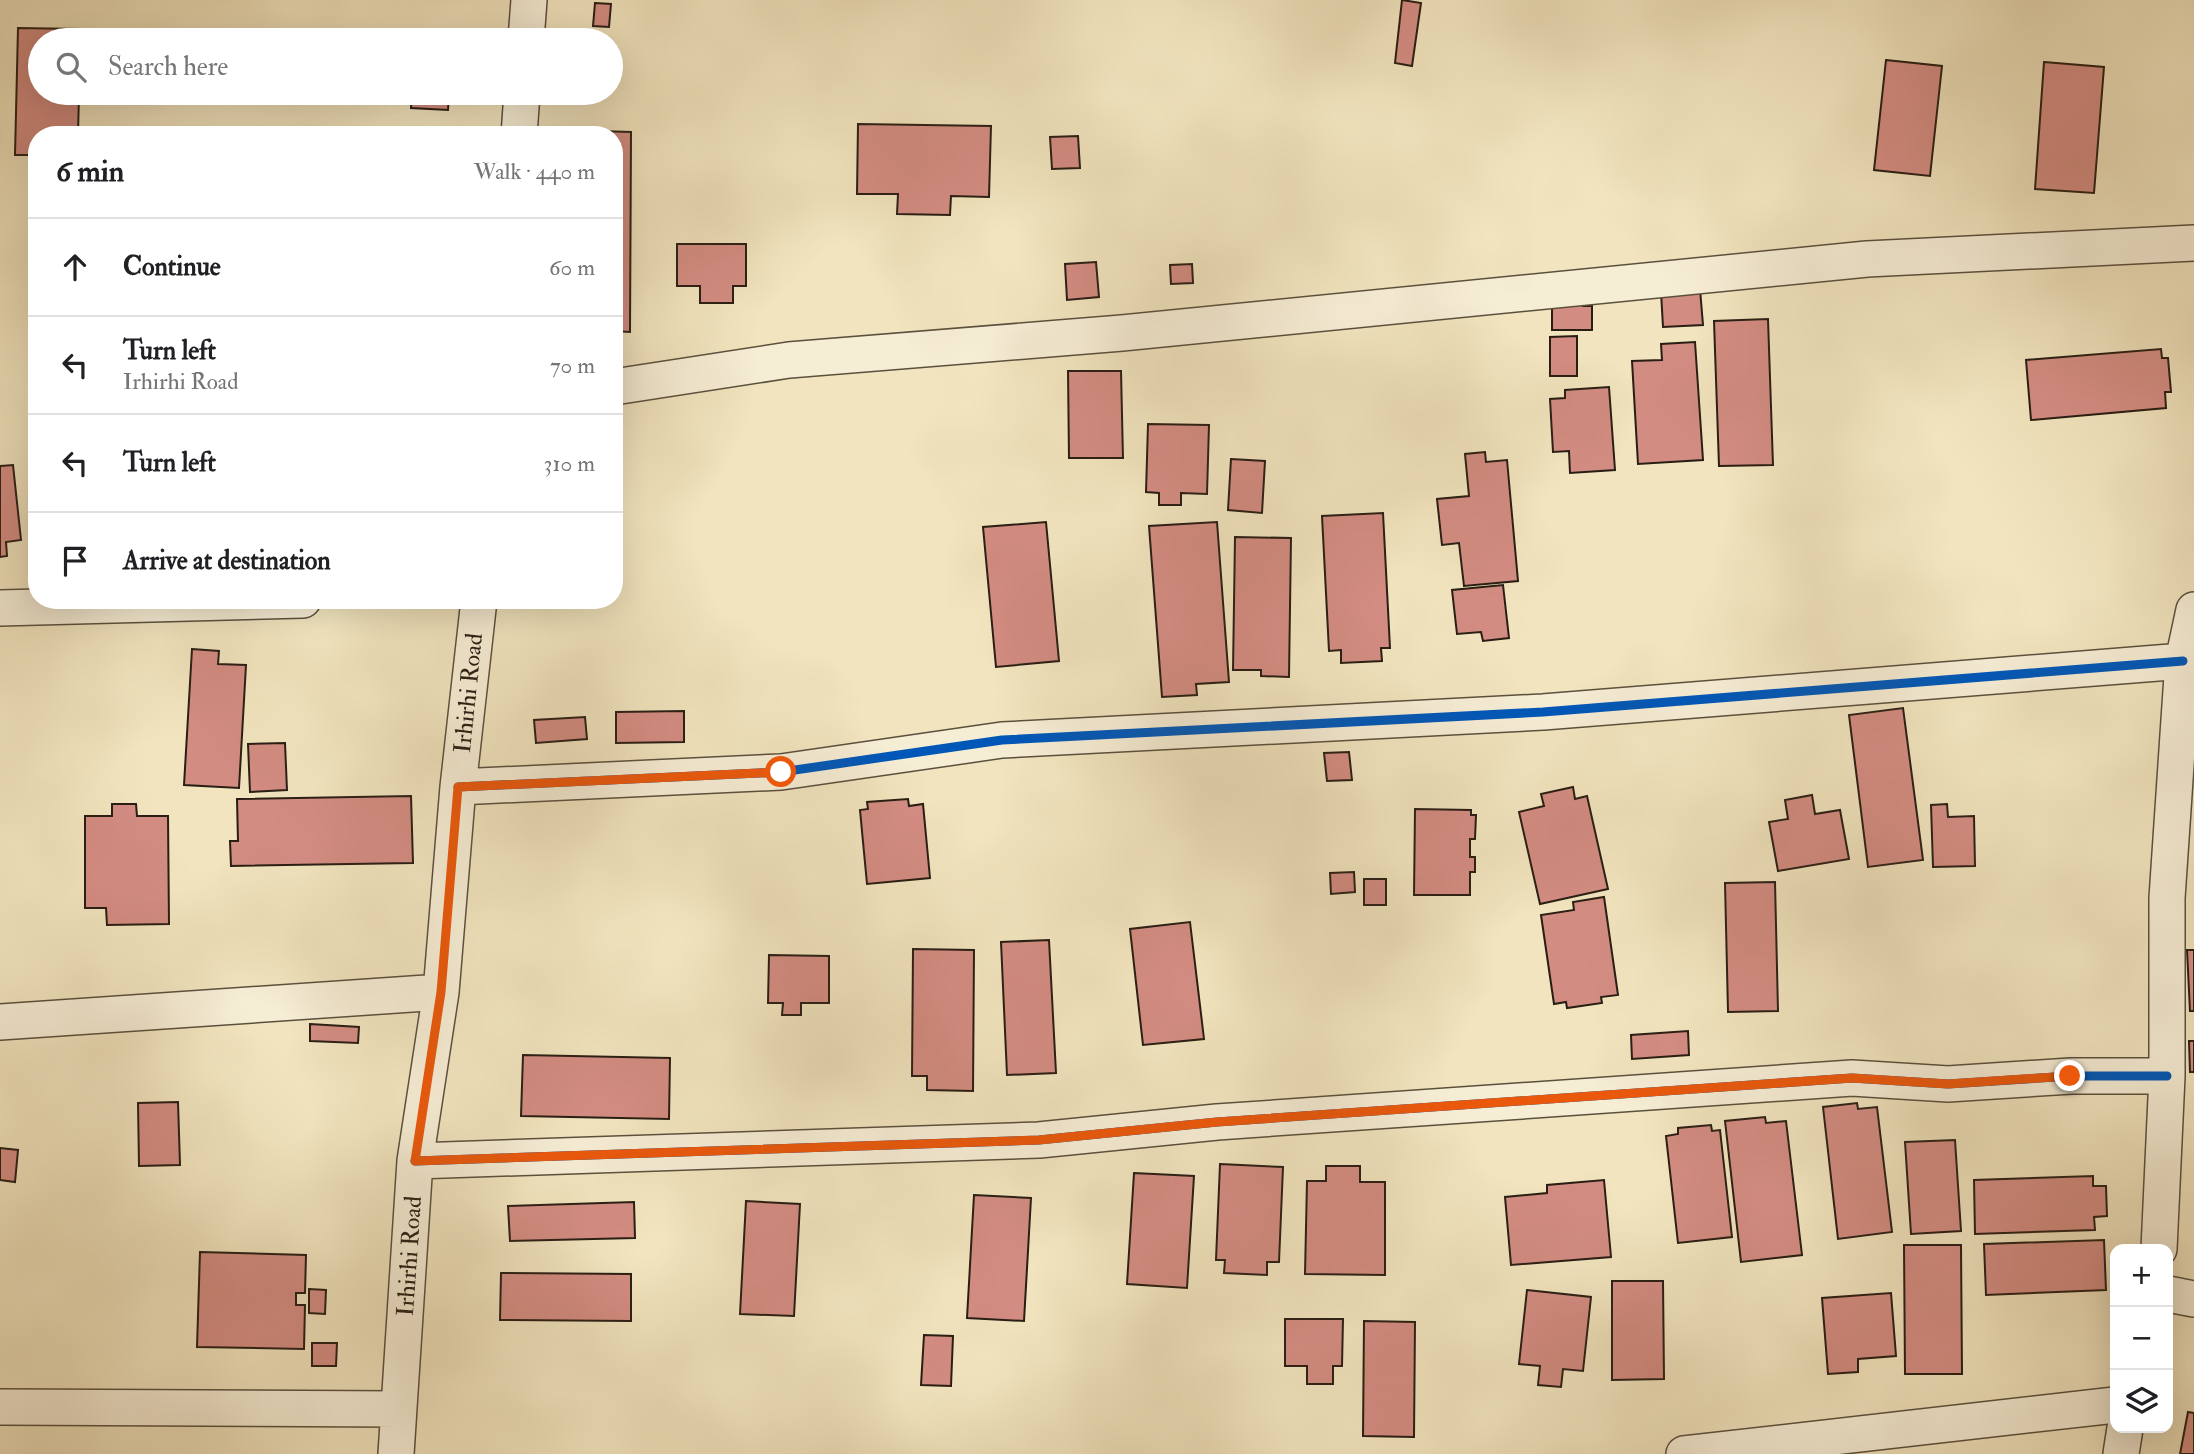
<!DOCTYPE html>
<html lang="en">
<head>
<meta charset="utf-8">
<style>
  body { margin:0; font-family:"IM FELL Double Pica",serif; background:#f6f6f6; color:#202124 }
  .controls { position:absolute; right:21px; bottom:21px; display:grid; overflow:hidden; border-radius:14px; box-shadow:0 7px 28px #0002 }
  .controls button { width:63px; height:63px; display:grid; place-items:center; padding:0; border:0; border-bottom:2px solid #e0e0e0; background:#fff; color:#202124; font:35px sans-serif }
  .stop { position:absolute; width:21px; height:21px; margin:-16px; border:5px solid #ea580c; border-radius:50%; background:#fff }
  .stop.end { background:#ea580c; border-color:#fff; box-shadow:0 2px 7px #0008 }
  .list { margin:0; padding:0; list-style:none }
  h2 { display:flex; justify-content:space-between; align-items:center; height:91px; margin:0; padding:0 28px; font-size:30px }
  h2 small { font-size:23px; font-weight:400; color:#757577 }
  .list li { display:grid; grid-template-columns:46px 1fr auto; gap:21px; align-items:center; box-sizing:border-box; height:98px; padding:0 28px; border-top:2px solid #e0e0e0 }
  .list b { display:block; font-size:26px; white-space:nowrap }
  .list p { margin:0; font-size:23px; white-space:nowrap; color:#757577 }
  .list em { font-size:23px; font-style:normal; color:#757577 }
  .icon { flex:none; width:38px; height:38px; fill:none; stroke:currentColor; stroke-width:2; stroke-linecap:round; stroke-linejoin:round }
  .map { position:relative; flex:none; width:2194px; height:1454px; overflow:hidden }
  .search { position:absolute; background:#fff; box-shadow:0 7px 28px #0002; left:28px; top:28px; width:595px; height:77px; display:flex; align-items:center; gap:18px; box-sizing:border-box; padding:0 24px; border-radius:38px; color:#757577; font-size:26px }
  .panel { position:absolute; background:#fff; box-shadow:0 7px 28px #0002; left:28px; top:126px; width:595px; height:483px; border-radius:28px }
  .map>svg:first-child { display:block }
</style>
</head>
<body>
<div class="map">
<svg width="2194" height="1454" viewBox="0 0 2194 1454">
  <rect width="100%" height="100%" fill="#f1e4be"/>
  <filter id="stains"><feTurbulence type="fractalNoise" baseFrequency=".00286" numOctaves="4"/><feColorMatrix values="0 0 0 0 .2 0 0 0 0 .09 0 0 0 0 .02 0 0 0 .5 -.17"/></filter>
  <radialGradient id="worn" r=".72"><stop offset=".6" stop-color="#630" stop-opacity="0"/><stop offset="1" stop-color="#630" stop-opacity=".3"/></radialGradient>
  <!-- building -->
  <path fill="#d38c82" stroke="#291e14" stroke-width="2" d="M1402,0L1421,3L1412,66L1395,63Z
    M595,3L611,4L609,27L593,26Z
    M18,28L80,29V40H40V93H79L78,135H37V155H15Z
    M1886,60L1942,66L1930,176L1874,170Z
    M611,61H618L617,79L611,78Z
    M2044,62L2104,67L2094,193L2035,189Z
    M412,93H449L448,110L411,108Z
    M858,124L991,126L989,197L951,196L950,215L897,214L898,194H857Z
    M423,130H455V135H423Z
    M598,131L631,132L630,332L614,331V135H597Z
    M1078,136L1080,168L1052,169L1050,137Z
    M677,244H746V286H733V303H700V286H677Z
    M1096,262L1099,297L1067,300L1065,264Z
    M1192,264L1193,283L1171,284L1170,265Z
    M1700,289L1703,325L1663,327L1661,292Z
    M1583,295V306H1592V330H1552V306Z
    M1768,319L1773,465L1719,466L1714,321Z
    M1577,336V376H1550V337Z
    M1695,342L1703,460L1638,464L1632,361L1662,360L1661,344Z
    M2161,349L2162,358H2168L2171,392H2165L2166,408L2031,420L2026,360Z
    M1068,371H1121L1123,458H1069Z
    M1609,387L1615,470L1570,473L1569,451L1553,452L1550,399L1565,398V390Z
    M1148,424L1209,425L1207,494L1181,493V505H1159V493L1146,492Z
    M1485,452L1486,462L1507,460L1518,581L1464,586L1459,543L1442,545L1437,499L1469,496L1465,454Z
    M1231,459L1265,461L1262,513L1228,510Z
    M13,465L21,540L6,542L7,556L0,557V466Z
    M1383,513L1390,648H1381L1382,661L1341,663V650L1329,651L1322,516Z
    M1046,522L1059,661L996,667L983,527Z
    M1217,522L1229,682L1196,684L1197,695L1162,697L1149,526Z
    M1235,537L1291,538L1289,677L1261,676V670H1233Z
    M1503,585L1509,638L1483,641L1481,632L1457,634L1452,590Z
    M192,649L219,651L218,664L246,665L239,788L184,785Z
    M1903,708L1923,860L1868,867L1849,715Z
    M684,711V742L616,743V712Z
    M585,717L587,739L536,743L534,720Z
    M285,743L287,790L250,792L248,744Z
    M1349,752L1352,780L1327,781L1324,753Z
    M1573,787L1575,799L1587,796L1608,889L1540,904L1519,812L1544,806L1541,794Z
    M1812,795L1815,814L1840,810L1849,859L1778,871L1769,822L1788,819L1785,800Z
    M411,796L413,863L231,866L230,841H238L237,799Z
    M908,799L909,806L923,804L930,878L867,884L860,810L868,809L867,802Z
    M112,804H136L137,816H168L169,924L107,925L106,908H85V816H112Z
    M1947,804L1948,817L1974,816L1975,866L1933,867L1931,805Z
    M1415,809L1471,810V815H1476L1475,839H1470V857H1475V872H1470V895H1414Z
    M1354,872L1355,892L1331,894L1330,873Z
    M1364,879H1386V905H1364Z
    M1775,882L1778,1011L1728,1012L1725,883Z
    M1604,897L1618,995L1601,997L1602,1003L1567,1008L1566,1002L1554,1004L1541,915L1574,910L1573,902Z
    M1190,922L1204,1039L1143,1045L1130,929Z
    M1049,940L1056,1073L1007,1075L1001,942Z
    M913,949L974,950L973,1091L927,1090V1076H912Z
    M2187,950H2194V1011H2190Z
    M769,955L829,956V1003H801V1015H782L783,1003H768Z
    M310,1024L359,1027L358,1043L310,1041Z
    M1688,1031L1689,1055L1632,1059L1631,1035Z
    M2189,1041H2194V1072H2190Z
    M523,1055L670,1058L669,1119L521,1116Z
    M178,1102L180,1165L139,1166L138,1103Z
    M1857,1103L1858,1109L1877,1107L1892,1232L1838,1239L1823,1107Z
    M1765,1117L1766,1123L1786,1121L1802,1255L1741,1262L1725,1121Z
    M1711,1125L1712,1131L1720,1130L1732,1237L1678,1243L1666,1136L1678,1134V1128Z
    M1955,1140L1961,1231L1911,1234L1905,1142Z
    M0,1148L18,1150L15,1182L0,1180Z
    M1220,1164L1283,1167L1279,1262H1267V1275L1224,1273L1225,1260H1216Z
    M1326,1166H1360V1182H1385V1275L1305,1274L1307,1181H1326Z
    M1134,1173L1194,1176L1187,1288L1127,1284Z
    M2093,1176V1186H2106L2107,1216L2094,1217L2095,1230L1975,1234L1974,1180Z
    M1604,1180L1611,1257L1511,1265L1505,1197L1547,1193V1185Z
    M974,1195L1031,1198L1024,1321L967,1318Z
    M746,1201L800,1204L794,1316L740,1314Z
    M634,1202L635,1238L510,1241L508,1206Z
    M2104,1240L2106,1290L1986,1295L1984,1244Z
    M1904,1245H1961L1962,1374H1905Z
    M200,1252L306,1255L305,1293H296V1305H305L304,1349L197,1347Z
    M501,1273L631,1274V1321L500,1320Z
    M1612,1281H1663L1664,1379L1612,1380Z
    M309,1289L326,1290L325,1314L309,1313Z
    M1527,1290L1591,1297L1583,1371L1563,1369L1561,1387L1538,1385L1540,1366L1519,1364Z
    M1891,1293L1896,1356L1858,1359V1372L1828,1374L1822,1298Z
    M1285,1319H1343L1342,1366H1333V1384H1307V1366H1285Z
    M1364,1321L1415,1322L1414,1437L1363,1436Z
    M924,1335L953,1336L951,1386L921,1385Z
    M312,1343H337L336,1366H312Z
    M2188,1412L2194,1413V1454H2180Z"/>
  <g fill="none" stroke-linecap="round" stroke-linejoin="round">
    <!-- minor casing -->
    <g stroke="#5b503e" stroke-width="38">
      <path id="minor" d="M526,40L529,0
        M519,135L522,93
        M614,387L789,360L1122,333L1867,259L2194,243
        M0,608L303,600
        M458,787L781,772L1002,740L1543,712L2183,661
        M0,1022L441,992
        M415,1161L1039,1140L1217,1122L1852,1078L1948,1084L2071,1076H2167
        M2159,1249L2167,1076V898L2183,661L2194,610
        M2168,1294L2194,1299
        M0,1407L399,1409
        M396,1454L415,1161L441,992L458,787L479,600
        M1684,1454L2115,1405
        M2121,1454L2125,1428"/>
    </g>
    <!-- minor -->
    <use href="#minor" stroke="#f6edd5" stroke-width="35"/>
    <!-- cycleway casing -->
    <g stroke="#f6edd5" stroke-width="13">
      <path id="cycleway" d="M458,787L781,772L1002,740L1543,712L2183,661
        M415,1161L1039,1140L1217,1122L1852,1078L1948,1084L2071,1076H2167"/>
    </g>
    <!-- cycleway -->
    <use href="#cycleway" stroke="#0057b8" stroke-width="9"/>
  </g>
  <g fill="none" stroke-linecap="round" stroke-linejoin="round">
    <!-- route -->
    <path stroke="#ea580c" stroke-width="9" d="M781,772L458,787L441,992L415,1161L1039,1140L1217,1122L1852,1078L1948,1084L2070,1076"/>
  </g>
  <g text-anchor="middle" stroke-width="5" stroke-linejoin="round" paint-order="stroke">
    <!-- street labels -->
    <g font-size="24" fill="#291e14" stroke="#f6edd5">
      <text transform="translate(468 693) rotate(-84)" y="8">Irhirhi Road</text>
      <text transform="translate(409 1256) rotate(-86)" y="8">Irhirhi Road</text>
    </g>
  </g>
  <rect width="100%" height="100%" filter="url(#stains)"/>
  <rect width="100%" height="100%" fill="url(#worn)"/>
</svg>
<div class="controls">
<button>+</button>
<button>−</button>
<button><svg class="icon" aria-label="layers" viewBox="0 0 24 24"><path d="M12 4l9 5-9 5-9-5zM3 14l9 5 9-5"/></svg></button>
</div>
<div class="stop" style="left:781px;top:772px"></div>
<div class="stop end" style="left:2070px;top:1076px"></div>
<div class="search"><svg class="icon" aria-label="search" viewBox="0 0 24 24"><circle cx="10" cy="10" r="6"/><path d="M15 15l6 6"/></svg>Search here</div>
<section class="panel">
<h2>6 min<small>Walk · 440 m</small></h2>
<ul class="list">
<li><svg class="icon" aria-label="ahead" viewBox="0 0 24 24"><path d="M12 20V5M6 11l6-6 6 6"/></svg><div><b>Continue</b></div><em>60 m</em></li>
<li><svg class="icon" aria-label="left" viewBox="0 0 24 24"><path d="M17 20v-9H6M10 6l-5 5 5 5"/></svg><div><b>Turn left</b><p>Irhirhi Road</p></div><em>70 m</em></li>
<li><svg class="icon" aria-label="left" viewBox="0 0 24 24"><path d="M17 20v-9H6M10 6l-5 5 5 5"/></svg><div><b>Turn left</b></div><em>310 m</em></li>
<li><svg class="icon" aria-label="arrive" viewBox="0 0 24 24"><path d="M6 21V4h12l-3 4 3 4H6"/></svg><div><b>Arrive at destination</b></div></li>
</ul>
</section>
</div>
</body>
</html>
